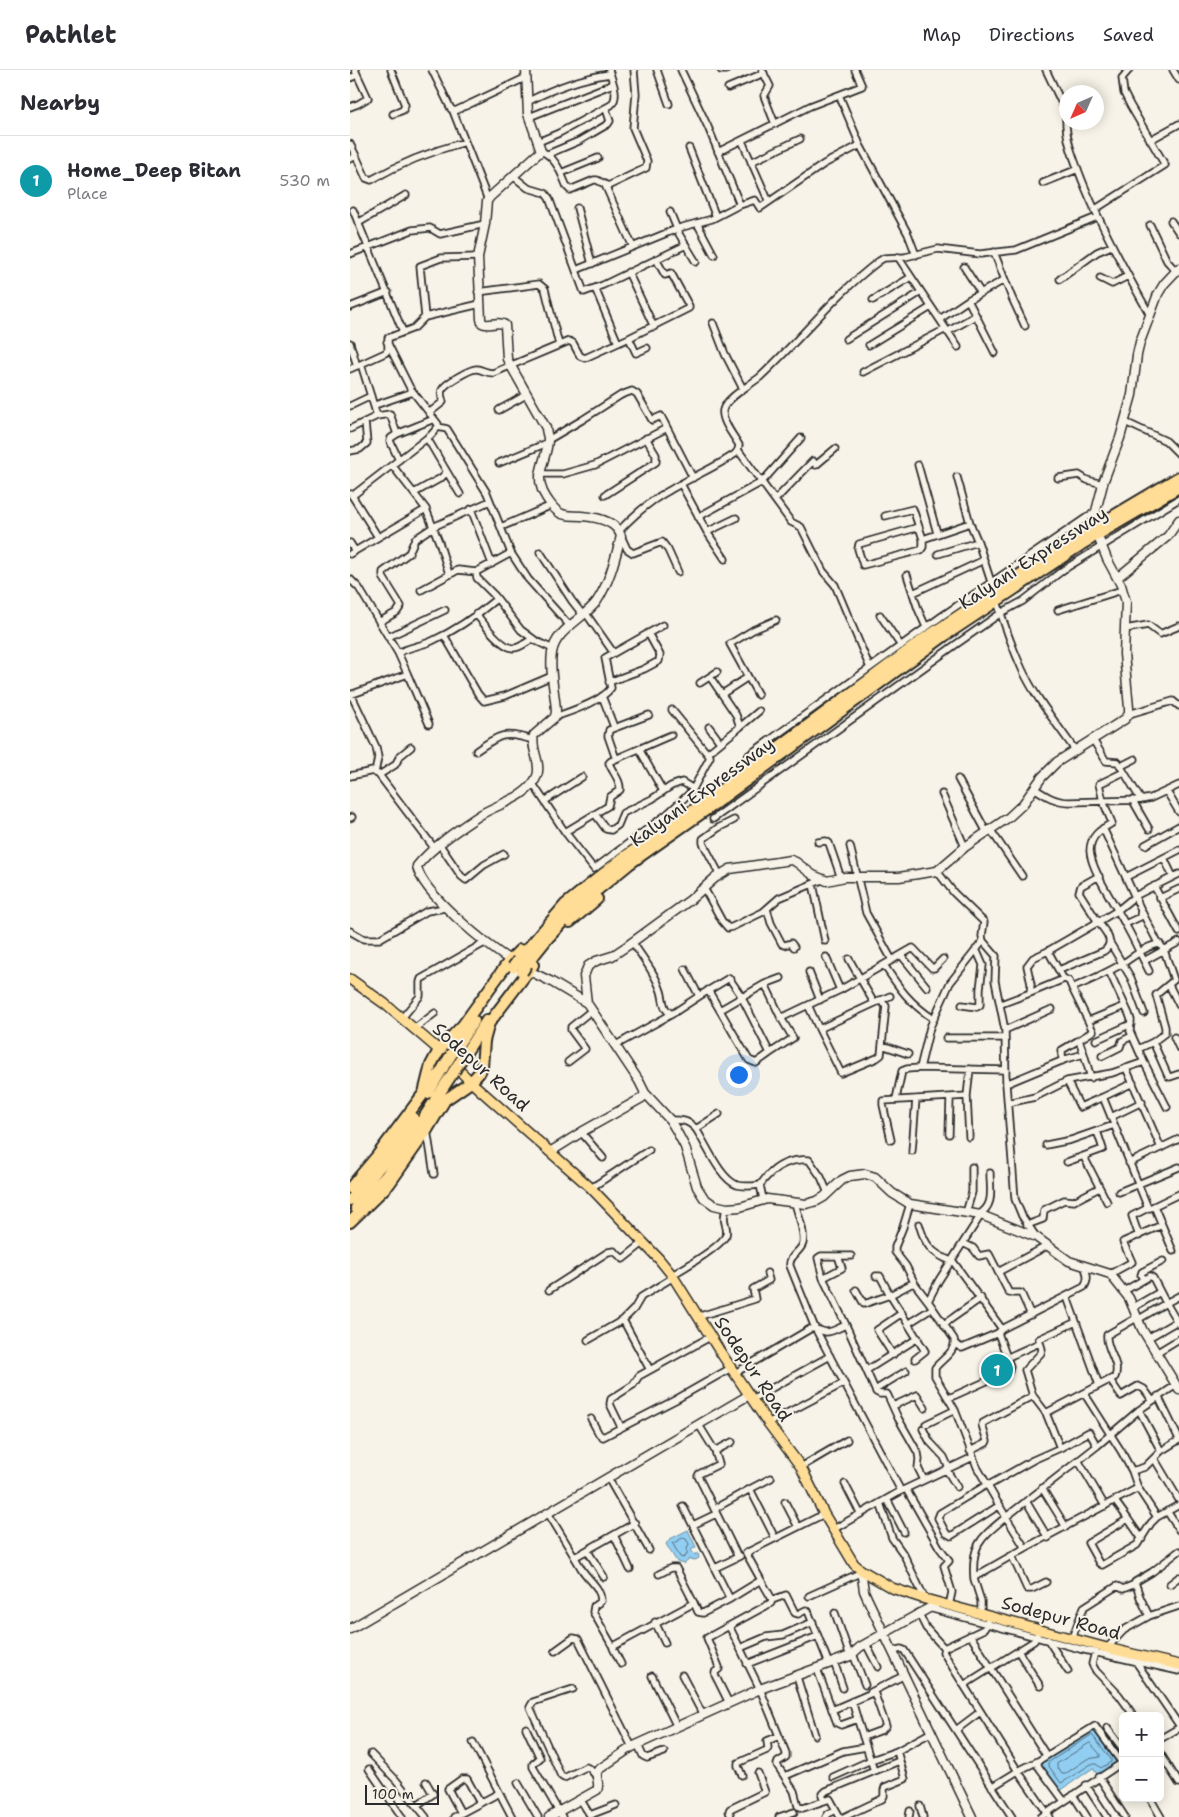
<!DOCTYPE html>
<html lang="en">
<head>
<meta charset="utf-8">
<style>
  body { margin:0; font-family:"Shantell Sans",sans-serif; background:#f7f7f7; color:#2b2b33 }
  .controls { position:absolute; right:15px; bottom:15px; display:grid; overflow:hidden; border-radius:8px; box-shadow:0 2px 12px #0003 }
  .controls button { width:45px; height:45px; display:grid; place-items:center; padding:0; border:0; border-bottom:1px solid #e1e1e2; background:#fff; color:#2b2b33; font:25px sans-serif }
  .compass { position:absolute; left:709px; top:15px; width:45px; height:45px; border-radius:50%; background:#fff; box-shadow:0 2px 12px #0003; rotate:225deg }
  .scale { position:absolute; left:15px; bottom:12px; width:74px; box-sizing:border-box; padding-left:5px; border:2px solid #2b2b2b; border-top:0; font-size:14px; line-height:18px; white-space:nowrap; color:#2b2b2b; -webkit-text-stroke:4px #f7f3e8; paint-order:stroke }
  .you { position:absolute; left:388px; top:1004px; width:18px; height:18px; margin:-12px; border:4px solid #fff; border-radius:50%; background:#1a73e8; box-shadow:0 0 0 8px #1a73e833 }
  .badge { display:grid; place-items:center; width:32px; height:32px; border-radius:50%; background:#d1495b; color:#fff; font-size:16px; font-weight:700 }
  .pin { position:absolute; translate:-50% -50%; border:2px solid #fff; box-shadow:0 1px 5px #0006 }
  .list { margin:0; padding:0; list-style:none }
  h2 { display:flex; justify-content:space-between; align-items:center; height:65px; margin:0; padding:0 20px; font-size:21px }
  h2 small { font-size:16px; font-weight:400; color:#7c7c81 }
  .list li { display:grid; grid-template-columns:32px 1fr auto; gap:15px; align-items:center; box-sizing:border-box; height:90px; padding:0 20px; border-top:1px solid #e1e1e2 }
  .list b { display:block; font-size:19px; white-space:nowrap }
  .list p { margin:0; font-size:16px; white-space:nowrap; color:#7c7c81 }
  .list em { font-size:16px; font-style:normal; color:#7c7c81 }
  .map { position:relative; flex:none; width:829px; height:1747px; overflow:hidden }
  header { display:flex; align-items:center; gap:30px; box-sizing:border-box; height:70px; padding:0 25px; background:#fff; border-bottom:1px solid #e1e1e2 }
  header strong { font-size:24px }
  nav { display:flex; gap:28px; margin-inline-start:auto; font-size:18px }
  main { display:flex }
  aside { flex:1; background:#fff }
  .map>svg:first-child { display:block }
</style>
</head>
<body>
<header>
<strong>Pathlet</strong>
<nav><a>Map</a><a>Directions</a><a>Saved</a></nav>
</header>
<main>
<aside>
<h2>Nearby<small></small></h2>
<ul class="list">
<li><span class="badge" style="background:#0f9aa8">1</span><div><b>Home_Deep Bitan</b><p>Place</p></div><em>530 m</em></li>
</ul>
</aside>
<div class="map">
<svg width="829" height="1747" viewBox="0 0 829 1747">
  <rect width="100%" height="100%" fill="#f7f3e8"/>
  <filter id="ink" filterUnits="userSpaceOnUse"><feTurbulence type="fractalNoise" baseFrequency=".02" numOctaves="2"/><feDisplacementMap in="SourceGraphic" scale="10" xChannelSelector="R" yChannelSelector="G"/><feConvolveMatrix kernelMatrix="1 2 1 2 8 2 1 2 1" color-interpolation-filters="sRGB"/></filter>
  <g filter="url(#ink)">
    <!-- water -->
    <path fill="#91cef2" stroke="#688da2" d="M338,1460L346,1477L341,1480L345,1485L348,1483L349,1488L345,1490L340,1489L334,1494L327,1492L316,1474L320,1469Z
      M743,1657L770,1692L748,1706L743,1698L710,1721L690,1692Z"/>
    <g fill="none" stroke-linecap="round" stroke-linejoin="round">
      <!-- shore -->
      <path stroke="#546c7b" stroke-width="1" d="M333,1468L336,1469L339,1474L337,1479V1485L333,1488L330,1487L323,1474Z
        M742,1665L761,1689V1692L751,1698L746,1694H741L713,1712L711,1713L698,1695V1693Z
        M740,1673L750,1684V1687L737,1689L715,1704H712L707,1697V1694Z"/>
      <!-- street casing -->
      <g stroke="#2b2b2b" stroke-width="9">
        <path id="street" d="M41,0L55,35L53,40L43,44
          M82,0L101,39L105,41L177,7
          M307,0L319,34
          M331,0L358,57L390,135
          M371,0H376
          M412,0L420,16L414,26L425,54
          M696,0L716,42
          M823,0L829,10
          M0,8L7,5
          M378,18L414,3
          M489,25L510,75L558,164L566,185
          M177,32C204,18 230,8 260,4
          M0,37L8,34L18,28L5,0
          M103,41L138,130
          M179,47L263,14
          M716,47C715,69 724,89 732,110C751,157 775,201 800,245
          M800,70L829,54
          M392,71L419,132
          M188,72L209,63L261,35C270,26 262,11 259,0
          M0,74L6,86L0,89
          M339,78L366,147
          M191,81C206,87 211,103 217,117L220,120L244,110H247L258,116L296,98L297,91L283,58L286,24L284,0
          M368,82L460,36L512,16L505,0
          M198,84L229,71L258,54L260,51L256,39
          M6,86L16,108L21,110C51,93 82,81 115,72
          M401,92L450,69
          M211,103L248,88
          M163,106L178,118L195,123L199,128L234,222L253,215L336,175
          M693,113L728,99
          M255,115L283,177
          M227,138L242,194
          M3,140L53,262
          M744,140L815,95L780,35L774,23L772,8L779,0
          M320,142L327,159
          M821,151L829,163
          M8,153L56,125
          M347,153L364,185
          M800,155L817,191L826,201
          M644,182L662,228L675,256
          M0,184L62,160L80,158L90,164L135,154
          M548,187L608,277
          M346,192L329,164V158L362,149L387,136L405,130L410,138L474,94L510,75
          M614,197L631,223
          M226,200L329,158
          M278,202L304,257
          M750,208L762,214L778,206
          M710,209L747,182L761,176
          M245,218L268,273
          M128,222L189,214L195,219L209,275
          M523,230L561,207
          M618,230L645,283
          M0,237L38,222
          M75,247L70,196L91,188L128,187
          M590,249L618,230L654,210
          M363,253L375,284L393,319
          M597,262L625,246
          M279,268L286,283L297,278
          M496,269L571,222
          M0,273L7,296
          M519,275L581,237
          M11,294L27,346L40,344L47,364L41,368L40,371L49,390
          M0,299L35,283L38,280V268L64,258L75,247L130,234
          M513,302L596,259
          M25,335L63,322
          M0,336L21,326
          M149,340L176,325
          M79,343L93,332C92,328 90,323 92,320C94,314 121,298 127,299C133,300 136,303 143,303L219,271L223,273L230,286L235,288L279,268L339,238V236L321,203L315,205L306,189
          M775,352L816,371L829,384
          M88,357L97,359L137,423L161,483L178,509L220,556
          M0,359L27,346
          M47,364L84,349
          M198,370L232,350L271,325L282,321L287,324L302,350L311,346L343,408
          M388,380L441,452L451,457L473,501L485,515L520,598
          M0,381L10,379L17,373L15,352
          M149,393L197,373
          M42,395L76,439L89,472L99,504
          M568,395L587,463
          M97,402L110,424
          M189,404H213L245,395L317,358
          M607,407L620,453
          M708,408L729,405L737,410L753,414
          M331,414L357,462L375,489
          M64,423L91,408L97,402L77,368
          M1,424L28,467
          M255,425L306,392V385L296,368
          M2,426L81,365L88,357V354L60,318L37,272
          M425,430L463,391L466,395L485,379
          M121,439L142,494
          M535,446L563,439L573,469
          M348,447L412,412L451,368
          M151,457L202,435
          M569,457L509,474L508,479L513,495L571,480L573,477V469L620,453L628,472
          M269,461C284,445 301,430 320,420C342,407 364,398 385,384L388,380L389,375C384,366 371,351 373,340C376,328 400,315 410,307C450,270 484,225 529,191L534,188L555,187L588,179L630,184L666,180L747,147
          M357,462L386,448
          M271,466L277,479L283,483L312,472L318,480L328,502
          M0,473L5,481
          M190,482L222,531L233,545
          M161,483L126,502L127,508L145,526L171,560L186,571L203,579
          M0,484L76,439
          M588,484L628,472L642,515
          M557,505L568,539L576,557
          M0,509L9,518L48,583
          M71,520L108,500L126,502
          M563,523L634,490
          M647,531C654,554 662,577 672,599C686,629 707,654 725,680
          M708,540L772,520
          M235,542L263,582
          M126,544C133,553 153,579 164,578C170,578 177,572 182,569
          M530,545L551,576
          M29,552L47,542L51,536L33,507V502L59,483L65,469L83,457L140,431
          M775,559L798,555L810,564L829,556
          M94,565L128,624L134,631L155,626L202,606
          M38,567L95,540
          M57,603L79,654
          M259,612L294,599L309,591L310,585L298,563
          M350,613L367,602
          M1,624L26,677L28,687L25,703
          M372,624L398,607
          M0,625L55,605L57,603L48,583C58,577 71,576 82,571C104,561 126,546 145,530V526
          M408,625L380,574L403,560L426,550
          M252,626L264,657
          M322,640L360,687
          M779,644L823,631L829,636
          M205,647C221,641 251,632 261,618L255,588L313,555
          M359,657L370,672
          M390,657L409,641
          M743,670L756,691L768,692L791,730
          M289,679L313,721
          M126,681C150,664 155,661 183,670
          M266,689L258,666L259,660L299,645
          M771,696L785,689
          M394,702V693L399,685L592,546L746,441
          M29,705L45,695L50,686L61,677
          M0,706L23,701L29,705L85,779
          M608,709L636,761
          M183,714L215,762L244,799L317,744L342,721L360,687L359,682L390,657L386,645L360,607
          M684,718C696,726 705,732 720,732L791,730L801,728L829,715
          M817,722L829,742
          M592,724L615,777
          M195,731L232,707
          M783,731L799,759
          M245,744L256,759L261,760L268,755L273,743L302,729L321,716L332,712L342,718
          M0,748L2,747
          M363,749L605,575L651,543L673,531L713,500L829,429
          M753,758L791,840L790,847L775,854
          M640,759L672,806
          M215,762L258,736L260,727L270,720C271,710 262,702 259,693L261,691L321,665
          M468,772L476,771L479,773L491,808
          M90,775L111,806L116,810L134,795L154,784
          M795,775L829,756
          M500,776L516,843L542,890
          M814,788L823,807
          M587,801L604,823L634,852L632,866L633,871L646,886L645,911L655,960L656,1014L665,1129L672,1146L685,1165
          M370,805L353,773V769L368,758L384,750
          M749,806L731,816L729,822L748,852L768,840L785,826L829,804
          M776,807L829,780
          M463,814L475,871
          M804,816L829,862
          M354,818L372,851L378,858L382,857L413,842L429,828L474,809
          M810,828L829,819
          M417,839L421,853L432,874L435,875L441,873L444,877
          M792,842L808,873
          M0,861L14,869H29L77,841L95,838
          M633,871L600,913L580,957L570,998L656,1000
          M283,873C293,888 305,903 311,921C314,930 312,940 322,944C341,931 360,919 379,908L390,924L420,983L406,993L399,990L358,920
          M760,873L781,908L794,943
          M698,881L748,852C755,861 766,872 754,881L709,900
          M551,885L577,917
          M476,887L490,920
          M499,889L524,933
          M794,891L799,901
          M534,895C549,918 560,934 584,949
          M335,899L349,926
          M759,901L779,944L781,950L780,961L788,979
          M459,902L470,930
          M415,914L431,948
          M819,915L829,935
          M722,918L743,961L729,970L734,984
          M680,923L714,909
          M651,934L680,923L681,914L677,896L683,888L698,881L713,908L719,911L722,918C739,911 756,903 772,894C783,887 797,875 810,874L814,880L794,891C788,879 782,866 775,854C766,836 741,800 740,781C740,766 750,760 762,753L753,731L749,714L774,702
          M458,935L469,959L540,926
          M612,935L627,937L630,935V919L633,895L626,879
          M370,940L415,914L431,908
          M52,948L70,926V912L71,909L136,872
          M738,951L775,936
          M64,959L85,943
          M469,959L491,1003L527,988L531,985L536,936L530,930
          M655,960L702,939
          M824,967L829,978
          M596,968H655
          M746,970L781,954
          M803,972L818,1006L820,1007L829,1004
          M266,975L322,944
          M532,975L558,984
          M420,983L443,968L431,948L490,920L563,878L582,898H584L593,889
          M752,986L770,977L772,971L782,966
          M712,991V980L729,970
          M218,992L235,979L221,960V957L242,940
          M794,992L817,1037
          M776,998L811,1078
          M717,1011L730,1037L753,1027L798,1138L782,1146L789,1166
          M656,1014L716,989L734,984L741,1008
          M617,1026L619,1067
          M753,1027L783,1013
          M546,1029L552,1001L557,999L570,998
          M658,1033L685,1027L717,1011L762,1003L794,992L788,979L803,972L815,963V957L806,925L824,910L814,880L829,872
          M369,1044L346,1059C356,1074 370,1109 387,1115C395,1117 402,1116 410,1115C422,1098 438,1088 459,1090L471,1107L478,1123
          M761,1047L792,1032
          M320,1050C332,1050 338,1050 346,1059
          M77,1060L84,1104
          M231,1062L253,1088
          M599,1064L600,1028
          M541,1070L533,1035V1031L617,1026L620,999
          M696,1075L721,1070L764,1055
          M562,1081L566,1029
          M734,1087L757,1132
          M717,1092L753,1079L747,1061
          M779,1093L829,1069
          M410,1115L413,1129
          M241,1118L299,1080
          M769,1122L829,1097
          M445,1133C448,1145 455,1161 453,1173C451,1182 438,1186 440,1196L465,1258L551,1421
          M560,1134L553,1157L545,1177V1182L556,1196L565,1214
          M804,1136L823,1181
          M800,1138L829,1124
          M616,1143L622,1122V1097
          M628,1145C645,1136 640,1120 640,1103
          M569,1154C575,1175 581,1183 601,1191
          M677,1155L693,1149L694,1140L714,1130L724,1131L749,1118
          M613,1173L623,1178L629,1186L639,1184L659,1223H671L681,1245
          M602,1190L652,1259
          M648,1202L697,1176
          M760,1204L782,1192L773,1172L812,1155
          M322,1205C334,1198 371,1177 376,1165C379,1156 370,1151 377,1138
          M473,1208L492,1198L488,1186
          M793,1209L791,1205L792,1202L813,1191
          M199,1220L258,1182L264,1181L273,1189L293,1173
          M506,1220L514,1234L540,1225L530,1206H526
          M774,1221L800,1206L803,1208L816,1233L829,1226
          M717,1227L749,1315
          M784,1237L810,1222
          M347,1247L405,1229L403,1219L419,1210L417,1203
          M789,1249L816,1233L829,1255
          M273,1250L300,1300
          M559,1253L583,1238
          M594,1254L631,1228
          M496,1255L526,1322L530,1324H537L538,1326L548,1348L568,1383L569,1389L568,1398L574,1410
          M798,1268L829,1250
          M238,1270L273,1250L284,1239L291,1227L322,1208
          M605,1274L612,1278L648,1263
          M806,1283L829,1269
          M543,1285L527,1260L552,1243
          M656,1288L689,1273
          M565,1289L575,1281L540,1225L561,1214H565L578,1231
          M517,1300L568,1268
          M385,1303L460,1259C467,1258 470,1261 476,1262C483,1262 490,1257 496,1255L473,1208L468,1188L471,1186H501
          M760,1310L771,1326L788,1316L794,1319L802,1330
          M525,1320L556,1301
          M734,1323L771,1381L782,1401
          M683,1326L675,1300L691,1283L692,1279L689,1269L726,1252
          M808,1326L829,1369
          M599,1328L659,1301L660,1296L648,1263L652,1259L734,1217C739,1210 737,1205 735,1197
          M402,1329L480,1286
          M543,1336L567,1325L575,1338
          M789,1340L811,1381
          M241,1349L249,1364L253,1367L325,1330L381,1298
          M418,1353L494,1313
          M576,1354L605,1340
          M349,1355L365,1381
          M271,1357L260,1334L261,1329L283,1315L289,1306L360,1267
          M573,1359L580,1372L594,1387L599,1398
          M382,1372L365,1381L369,1394L349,1404L348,1406L388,1487
          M747,1376L739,1362L710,1378L696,1343L765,1307C771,1293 755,1279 757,1265L788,1247
          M620,1381L636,1373L637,1371L632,1355L633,1353L683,1326L696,1343
          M804,1388L829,1430
          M728,1390L755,1436
          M451,1397L497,1370
          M596,1399L607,1417
          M258,1408L299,1480
          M421,1408L400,1419L425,1468
          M495,1414L510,1443
          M638,1414L590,1443L588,1448L596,1463L601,1466L650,1435
          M639,1415L683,1390L710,1378
          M692,1418L716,1457
          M788,1418L807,1447L829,1435
          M556,1419L589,1477L598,1489L599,1491L594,1496L602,1522L599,1536
          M537,1429L554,1462
          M676,1431L698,1468
          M765,1431L778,1449L738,1473L749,1493L752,1495L787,1475L801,1453L807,1447
          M435,1432L448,1457
          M530,1433L542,1468L554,1485L575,1529
          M333,1436L380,1529
          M364,1439L400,1419
          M817,1441L829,1460
          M198,1443C209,1461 220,1479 231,1498C237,1509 251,1517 251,1531L244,1536L243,1542L263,1577
          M778,1449L792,1469
          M343,1455L366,1444
          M484,1459L551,1421L623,1387
          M264,1465L280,1499
          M675,1478L788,1418L782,1401L795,1397L811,1381L829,1370
          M237,1480L254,1507
          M662,1486L677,1519H682L696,1512
          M225,1487L285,1453
          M365,1498L390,1486
          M309,1504L321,1498H326L344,1533
          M624,1509C621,1474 631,1468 656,1447L627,1397L605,1340L585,1306V1298C592,1289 607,1281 604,1269L578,1231L589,1210L631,1145
          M820,1514L829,1507
          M459,1526L512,1502
          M422,1530L436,1525L445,1543L448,1544L456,1540L458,1541L479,1594
          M579,1538L730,1579L829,1601
          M485,1543L500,1586
          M569,1544L576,1558L594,1578
          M631,1544V1531L624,1509L626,1506L675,1478L656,1447L747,1376L789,1340L826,1315
          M640,1546L636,1556L634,1559L594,1578L593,1582L668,1701L700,1747
          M799,1546L829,1536
          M305,1552L315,1573
          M463,1552L433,1565L416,1567L390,1578L410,1619L436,1683V1687L428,1692L427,1695L444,1721L448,1736L453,1738L480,1729L490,1747
          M379,1556L390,1578
          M620,1565L696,1685
          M722,1568L734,1537L767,1516L773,1519L785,1514
          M698,1570L718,1601
          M516,1574L528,1597
          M757,1578L774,1560L799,1546L790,1527L785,1512L802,1502L829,1481
          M205,1581L223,1568L228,1569L282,1677
          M543,1581L551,1579L554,1580L662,1747
          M668,1581L690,1616
          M745,1582L742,1594L746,1601L769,1625L784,1646
          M503,1584L515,1615
          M484,1592L493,1618
          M786,1592L829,1655
          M271,1594L263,1578L264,1576L344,1533L348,1542L353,1543L380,1529L411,1510L396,1483L474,1444
          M397,1594L468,1566
          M467,1599L487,1653L491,1655L505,1650L508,1651L524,1701
          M332,1605L353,1645
          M302,1606L327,1657
          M447,1607L465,1665
          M614,1615L684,1571L687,1565
          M223,1619L183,1632L180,1637L211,1706L214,1708L236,1697L240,1699L247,1707
          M521,1622L555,1605
          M502,1631L508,1651
          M379,1633L365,1605V1602L369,1599V1597L357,1568L421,1533L422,1529L411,1510
          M482,1640L524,1622L536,1656L532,1660L513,1667
          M176,1658L190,1688L183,1694V1697L212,1747
          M757,1658L773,1679
          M606,1660L630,1642
          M810,1669L829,1658
          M123,1672L162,1747
          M288,1675L293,1686L297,1688L314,1682
          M810,1683L829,1713
          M21,1684L46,1710L76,1747
          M19,1699L52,1747
          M392,1705L388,1696V1693L417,1680L418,1678L417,1671L429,1666
          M435,1706L493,1681L516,1677
          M483,1707L521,1690L547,1681
          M749,1707L775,1747
          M168,1713L188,1747
          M736,1715L757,1747
          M642,1717L668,1701L688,1691
          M723,1725L737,1747
          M800,1728L811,1747
          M230,1729L240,1745L266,1735
          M474,1730L472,1725L476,1721L549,1691
          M714,1731L688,1696V1691L745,1656L772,1693
          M67,1735L83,1724L76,1712
          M570,1736L573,1747
          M111,1743L98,1719L112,1709H117L130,1733
          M104,1747L149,1723
          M381,1747L379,1741L380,1739L415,1722L408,1703
          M429,1747L444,1742
          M476,1747L478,1744L486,1740
          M494,1747L532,1729L534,1726V1720L535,1717L555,1709L547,1681L582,1662
          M559,1747L560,1741
          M691,1747L773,1692"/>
      </g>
      <!-- secondary casing -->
      <g stroke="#2b2b2b" stroke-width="11">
        <path id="secondary" d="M767,508L818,466L829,450
          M163,892C139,877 71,823 67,796C83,776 109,759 130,745C149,733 178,728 187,706C192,692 180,679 184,665L205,647L206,641C205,622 199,601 202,583C205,560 235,548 247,531C260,511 265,489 271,466C266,451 246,447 232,446C224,445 217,447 210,443C203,439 196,428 193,422C184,403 198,388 198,369C198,366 196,362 196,358L157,289L155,255C148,250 139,257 132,253L131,249L128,187L135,154L137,131L140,127L191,81L178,44L176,0
          M175,899L200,911L237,933L289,1011L295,1023L292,1028L235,1060L200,1082
          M237,933L234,906L238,896L246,891L262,886L277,876L340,830L365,808L380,799L441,790L446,792L463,805L477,811L495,807H549L587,801L615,777L659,747L673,734L692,707L707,692L775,649L779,644V638L774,584L776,532L771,515L757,489L747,464L746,441L754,410L770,368L782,325L787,285L790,272L808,224L814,214L829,198
          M295,1023L320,1050L326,1060L335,1077L347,1117L354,1128L364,1135L377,1138L390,1137L417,1129L456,1134L467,1131L474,1127L492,1110L500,1106L515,1104L525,1107L542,1123L560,1134L631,1145L686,1167L719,1191L760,1204L779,1228L792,1259L829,1320
          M511,1500L514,1521L518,1530L622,1747
          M0,1559L399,1325
          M199,1747L247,1720C251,1713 244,1707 248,1700L282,1677L410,1619L500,1586L510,1577L588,1533"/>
      </g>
      <!-- primary casing -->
      <g stroke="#2b2b2b" stroke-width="12">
        <path id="primary" d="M0,909L35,934L89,980L121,1012L241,1118L309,1189L322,1205L369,1280L418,1353L451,1397L474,1444L504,1494L511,1500L542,1518L575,1529L757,1578L829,1595"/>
      </g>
      <!-- highway casing -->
      <g stroke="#2b2b2b" stroke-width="14">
        <path id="highway" d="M220,852L247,829
          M168,890L215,835L273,788L351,735L574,569L713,476L829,407
          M177,894L197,869L225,838L279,794L356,740L594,566L732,474L829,417
          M101,985L124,951
          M109,993L137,950
          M78,1023L96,993
          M0,1118L27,1086L74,1023L81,995L89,980L113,955L160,890L170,880
          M0,1130C25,1106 45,1078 63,1048
          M6,1138L36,1106L104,1001
          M0,1152L39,1114L77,1060L95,1030L121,1012L129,1003L132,997L134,971L139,953L183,895"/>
      </g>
      <!-- street -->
      <use href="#street" stroke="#f7f3e8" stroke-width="5.5"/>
      <!-- secondary -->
      <use href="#secondary" stroke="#f7f3e8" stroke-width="8"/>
      <!-- primary -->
      <use href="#primary" stroke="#ffdd96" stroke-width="9"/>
      <!-- highway -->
      <use href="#highway" stroke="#ffdd96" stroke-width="10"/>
      <!-- highway-bridge casing -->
      <g stroke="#2b2b2b" stroke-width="14" stroke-linecap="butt">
        <path id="highway-bridge" d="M163,897L168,890
          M172,902L177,894
          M96,993L101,985
          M104,1001L109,993"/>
      </g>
      <!-- highway-bridge -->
      <use href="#highway-bridge" stroke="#ffdd96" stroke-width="10"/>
    </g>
  </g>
  <g text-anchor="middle" stroke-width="4" stroke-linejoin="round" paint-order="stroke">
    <!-- street labels -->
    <g font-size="18" fill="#2b2b2b" stroke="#f7f3e8">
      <text transform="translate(683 488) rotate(-33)" y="6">Kalyani Expressway</text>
      <text transform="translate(352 722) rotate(-36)" y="6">Kalyani Expressway</text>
      <text transform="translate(131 997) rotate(42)" y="6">Sodepur Road</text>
      <text transform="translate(403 1299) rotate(56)" y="6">Sodepur Road</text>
      <text transform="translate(711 1548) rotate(15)" y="6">Sodepur Road</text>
    </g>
  </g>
</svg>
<div class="controls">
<button>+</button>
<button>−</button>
</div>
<svg class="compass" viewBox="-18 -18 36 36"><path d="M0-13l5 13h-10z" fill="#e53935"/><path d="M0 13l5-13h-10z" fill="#7c7c81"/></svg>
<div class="scale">100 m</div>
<div class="you"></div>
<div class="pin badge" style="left:647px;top:1300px;background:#0f9aa8">1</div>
</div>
</main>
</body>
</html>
